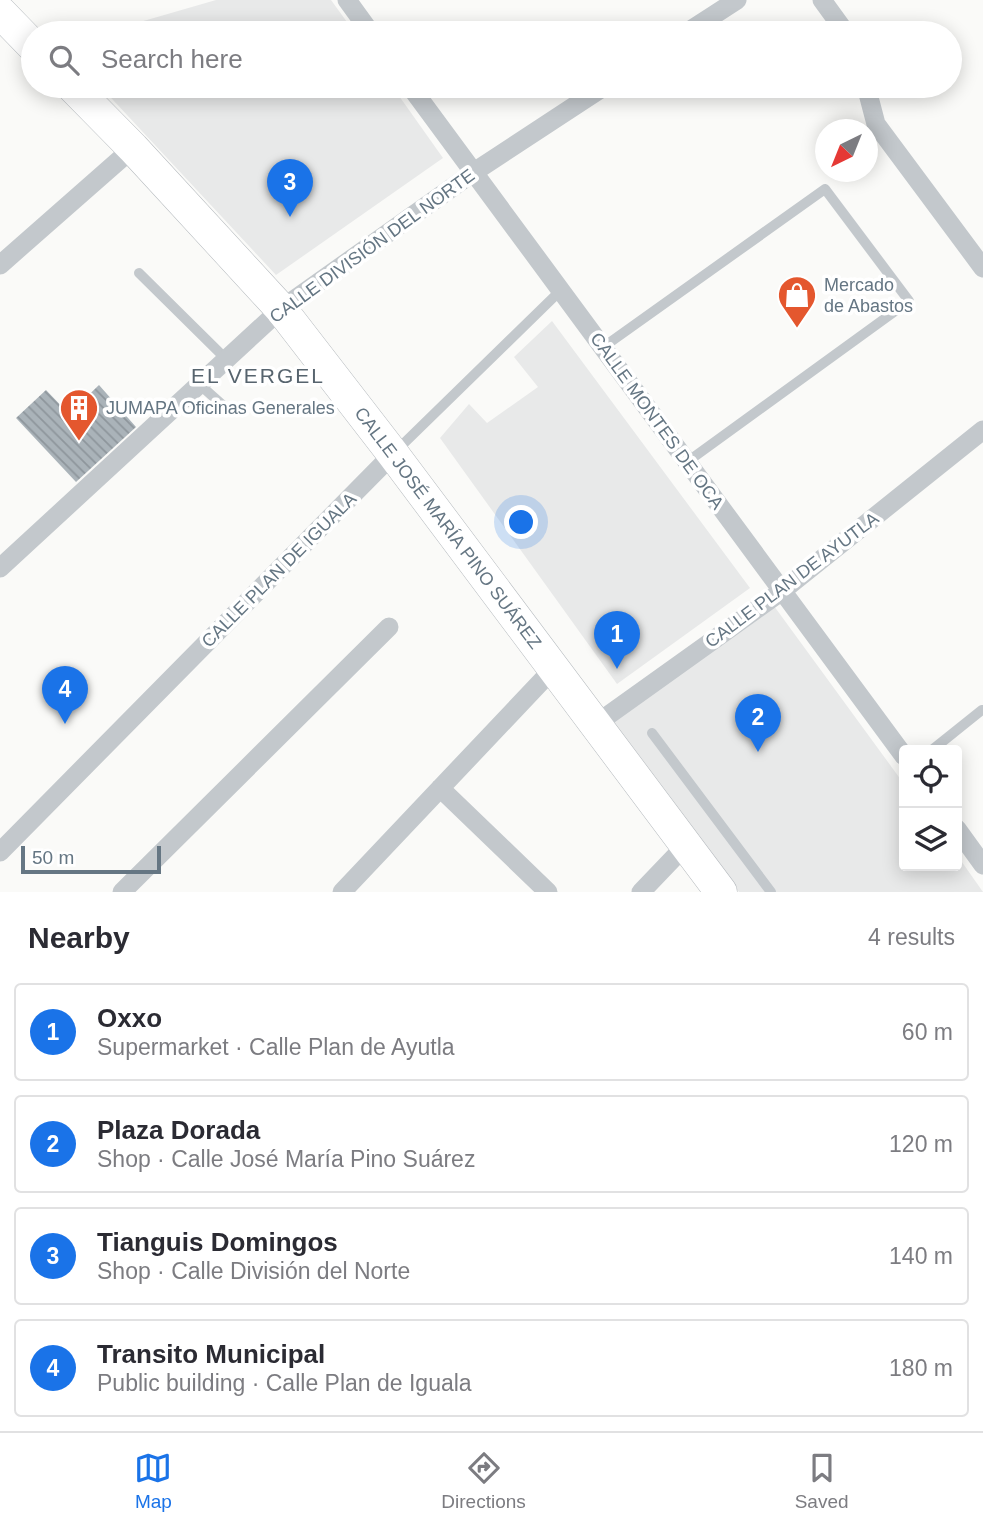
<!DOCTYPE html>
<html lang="en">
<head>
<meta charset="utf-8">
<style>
  body { margin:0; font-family:Helvetica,sans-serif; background:#f2f2f3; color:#2b2b33 }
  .controls { position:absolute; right:21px; bottom:21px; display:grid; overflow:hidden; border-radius:7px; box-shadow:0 4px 18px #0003 }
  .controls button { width:63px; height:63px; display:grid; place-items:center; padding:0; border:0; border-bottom:2px solid #e1e1e2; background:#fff; color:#2b2b33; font:35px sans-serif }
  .compass { position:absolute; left:815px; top:119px; width:63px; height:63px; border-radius:50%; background:#fff; box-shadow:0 4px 18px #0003; rotate:223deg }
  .scale { position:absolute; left:21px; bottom:18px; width:140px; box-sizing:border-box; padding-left:7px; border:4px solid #657683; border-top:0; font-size:19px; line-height:24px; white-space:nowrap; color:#657683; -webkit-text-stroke:5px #fff; paint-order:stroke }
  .you { position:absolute; left:522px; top:523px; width:24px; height:24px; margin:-18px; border:5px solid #fff; border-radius:50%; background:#1a73e8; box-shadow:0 0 0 10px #1a73e833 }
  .badge { display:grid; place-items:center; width:46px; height:46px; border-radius:50%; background:#1a73e8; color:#fff; font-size:23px; font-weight:700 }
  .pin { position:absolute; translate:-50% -58px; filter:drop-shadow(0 2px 4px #0008) }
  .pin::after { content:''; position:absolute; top:37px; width:24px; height:21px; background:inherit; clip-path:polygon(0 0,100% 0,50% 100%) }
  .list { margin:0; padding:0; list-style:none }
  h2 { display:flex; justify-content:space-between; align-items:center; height:91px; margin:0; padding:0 28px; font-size:30px }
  h2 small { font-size:23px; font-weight:400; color:#7c7c81 }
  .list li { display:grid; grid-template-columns:46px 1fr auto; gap:21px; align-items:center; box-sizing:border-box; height:98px; margin:0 14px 14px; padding:0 14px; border:2px solid #e1e1e2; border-radius:7px }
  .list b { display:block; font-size:26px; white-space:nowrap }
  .list p { margin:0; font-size:23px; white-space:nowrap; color:#7c7c81 }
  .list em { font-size:23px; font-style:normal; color:#7c7c81 }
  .icon { flex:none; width:38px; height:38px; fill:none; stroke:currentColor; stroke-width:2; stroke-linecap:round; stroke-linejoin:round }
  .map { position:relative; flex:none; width:983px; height:892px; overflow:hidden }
  .search { position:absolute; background:#fff; box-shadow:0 4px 18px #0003; left:21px; right:21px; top:21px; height:77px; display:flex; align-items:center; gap:18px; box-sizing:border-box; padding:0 24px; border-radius:38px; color:#7c7c81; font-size:26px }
  .sheet { height:539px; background:#fff }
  nav { display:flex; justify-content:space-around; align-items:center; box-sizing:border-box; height:98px; border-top:2px solid #e1e1e2; background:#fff; font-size:19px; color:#7c7c81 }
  nav a { display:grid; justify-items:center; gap:4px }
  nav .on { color:#1a73e8 }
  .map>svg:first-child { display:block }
</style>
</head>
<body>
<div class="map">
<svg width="983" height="892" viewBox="0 0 983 892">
  <defs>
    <pattern id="building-back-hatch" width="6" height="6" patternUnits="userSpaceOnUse" patternTransform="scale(1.75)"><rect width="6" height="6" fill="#aab3b9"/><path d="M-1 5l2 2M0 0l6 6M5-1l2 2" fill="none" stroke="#8e969c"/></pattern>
  </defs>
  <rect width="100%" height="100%" fill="#fafaf8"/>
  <!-- built -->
  <path fill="#e8e9e9" d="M216,0H331L355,33H102Z
    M100,86H392L443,158L276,275Z
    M552,321L750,588L617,684L440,438L469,404L487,423L538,387L514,357Z
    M774,606L904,784V866H957V855L983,892H739L611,720Z"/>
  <!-- building -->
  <path fill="url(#building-back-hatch)" d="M99,385L136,427L76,482L16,418L46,390L69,414Z"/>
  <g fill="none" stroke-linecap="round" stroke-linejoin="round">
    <!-- primary casing -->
    <g stroke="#b5babe" stroke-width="33">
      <path id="primary" d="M0,12L33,46
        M72,86L133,148L281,309L393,454L721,892"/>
    </g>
    <!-- service -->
    <path stroke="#c3c8cc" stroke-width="10" d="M139,273L226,359
      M602,348L825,189L909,301L687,462
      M199,384L227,409
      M396,451L561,290
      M652,733L771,892
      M932,750L982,710"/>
    <!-- minor -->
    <path stroke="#c3c8cc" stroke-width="19" d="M347,0L371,33
      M822,0L846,33
      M686,33L737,0
      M410,86L904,756
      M866,86L876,124L983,268
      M0,265L133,148
      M0,568L281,309L474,172L605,86
      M596,724L782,591L983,430
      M440,788L548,892
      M957,829L983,865
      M0,852L393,454
      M122,892L389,627
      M342,892L554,668
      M641,892L686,845"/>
    <!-- primary -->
    <use href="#primary" stroke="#fff" stroke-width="32"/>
  </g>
  <!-- icons -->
  <defs>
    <g id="shop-pin" transform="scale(2.0125)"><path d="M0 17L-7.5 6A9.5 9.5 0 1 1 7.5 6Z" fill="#e4572e" stroke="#fff"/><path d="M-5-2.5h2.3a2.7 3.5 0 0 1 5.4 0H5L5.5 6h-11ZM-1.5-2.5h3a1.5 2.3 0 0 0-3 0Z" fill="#fff"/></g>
    <g id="building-pin" transform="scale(2.0125)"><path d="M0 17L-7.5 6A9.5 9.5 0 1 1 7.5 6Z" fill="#e4572e" stroke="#fff"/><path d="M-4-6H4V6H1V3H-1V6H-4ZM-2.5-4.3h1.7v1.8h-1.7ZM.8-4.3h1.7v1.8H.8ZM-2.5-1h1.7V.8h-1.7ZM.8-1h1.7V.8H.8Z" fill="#fff"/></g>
  </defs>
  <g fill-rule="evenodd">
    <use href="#shop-pin" x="797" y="295"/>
    <use href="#building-pin" x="79" y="408"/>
  </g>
  <g text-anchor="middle" stroke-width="7" stroke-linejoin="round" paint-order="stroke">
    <!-- street labels -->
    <g font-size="18" fill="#657683" stroke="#fff">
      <text transform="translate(372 246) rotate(-36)" y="6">CALLE DIVISIÓN DEL NORTE</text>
      <text transform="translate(657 421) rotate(54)" y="6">CALLE MONTES DE OCA</text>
      <text transform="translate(448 528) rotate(53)" y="6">CALLE JOSÉ MARÍA PINO SUÁREZ</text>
      <text transform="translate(279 570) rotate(-45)" y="6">CALLE PLAN DE IGUALA</text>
      <text transform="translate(792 580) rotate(-37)" y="6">CALLE PLAN DE AYUTLA</text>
    </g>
    <!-- poi labels -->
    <g font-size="18" fill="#657683" stroke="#fff" text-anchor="start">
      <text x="824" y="291">Mercado<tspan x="824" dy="21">de Abastos</tspan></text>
      <text x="106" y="414">JUMAPA Oficinas Generales</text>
    </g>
    <!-- quarter labels -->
    <g font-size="21" letter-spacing="2" fill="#57646e" stroke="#fff">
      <text x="258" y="383">EL VERGEL</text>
    </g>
  </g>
</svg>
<div class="controls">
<button><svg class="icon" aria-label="locate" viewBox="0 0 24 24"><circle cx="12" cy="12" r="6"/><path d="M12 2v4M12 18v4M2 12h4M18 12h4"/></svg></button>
<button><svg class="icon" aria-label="layers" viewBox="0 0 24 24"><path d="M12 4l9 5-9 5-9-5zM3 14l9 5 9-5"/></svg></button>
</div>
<svg class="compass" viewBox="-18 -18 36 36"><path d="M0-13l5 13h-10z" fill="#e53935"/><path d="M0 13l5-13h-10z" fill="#7c7c81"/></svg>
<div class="scale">50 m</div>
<div class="you"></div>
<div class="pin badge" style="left:617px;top:669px">1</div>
<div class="pin badge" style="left:758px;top:752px">2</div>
<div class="pin badge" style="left:290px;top:217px">3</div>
<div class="pin badge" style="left:65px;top:724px">4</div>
<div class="search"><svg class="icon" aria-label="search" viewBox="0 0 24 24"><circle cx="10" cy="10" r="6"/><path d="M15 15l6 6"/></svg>Search here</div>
</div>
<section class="sheet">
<h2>Nearby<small>4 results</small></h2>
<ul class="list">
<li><span class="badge">1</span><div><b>Oxxo</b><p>Supermarket · Calle Plan de Ayutla</p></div><em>60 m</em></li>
<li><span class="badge">2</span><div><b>Plaza Dorada</b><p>Shop · Calle José María Pino Suárez</p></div><em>120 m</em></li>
<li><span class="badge">3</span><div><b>Tianguis Domingos</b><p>Shop · Calle División del Norte</p></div><em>140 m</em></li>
<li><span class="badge">4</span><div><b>Transito Municipal</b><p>Public building · Calle Plan de Iguala</p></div><em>180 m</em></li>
</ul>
</section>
<nav>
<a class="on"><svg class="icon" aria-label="map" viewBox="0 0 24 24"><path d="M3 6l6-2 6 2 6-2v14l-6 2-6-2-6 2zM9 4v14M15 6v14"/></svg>Map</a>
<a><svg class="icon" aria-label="directions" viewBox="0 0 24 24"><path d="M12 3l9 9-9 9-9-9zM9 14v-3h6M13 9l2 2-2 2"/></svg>Directions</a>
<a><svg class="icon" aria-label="saved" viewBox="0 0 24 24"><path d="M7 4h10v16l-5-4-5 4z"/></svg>Saved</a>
</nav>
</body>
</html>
